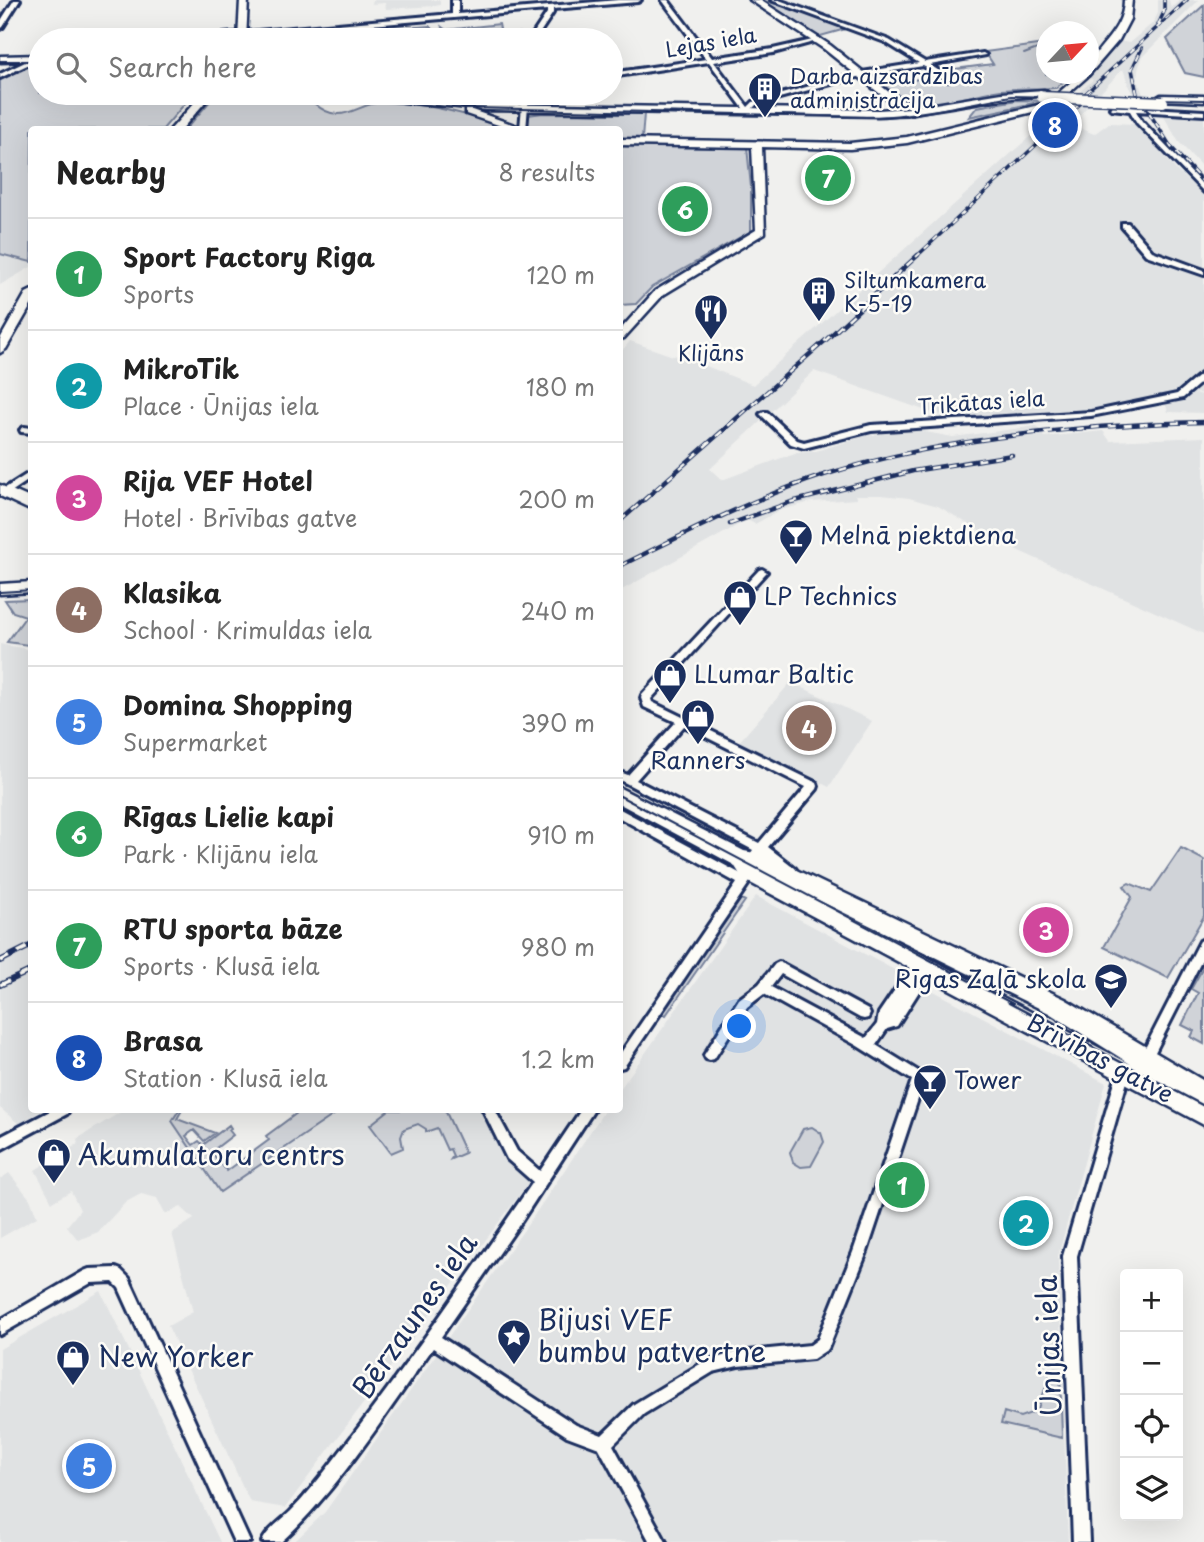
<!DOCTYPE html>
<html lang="en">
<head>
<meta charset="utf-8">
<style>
  body { margin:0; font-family:"Playpen Sans",sans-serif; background:#f6f6f6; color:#222 }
  .controls { position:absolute; right:21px; bottom:21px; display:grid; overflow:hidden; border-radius:7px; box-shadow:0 7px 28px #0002 }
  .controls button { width:63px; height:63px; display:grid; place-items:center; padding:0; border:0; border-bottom:2px solid #e0e0e0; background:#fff; color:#222; font:35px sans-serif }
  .compass { position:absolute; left:1036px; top:21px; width:63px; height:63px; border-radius:50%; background:#fff; box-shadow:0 7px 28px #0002; rotate:64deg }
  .you { position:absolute; left:740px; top:1027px; width:24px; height:24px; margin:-18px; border:5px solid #fff; border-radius:50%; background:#1a73e8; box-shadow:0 0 0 10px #1a73e833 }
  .badge { display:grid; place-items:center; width:46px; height:46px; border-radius:50%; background:#1b2f5e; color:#fff; font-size:23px; font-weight:700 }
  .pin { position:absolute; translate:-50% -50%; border:4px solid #fff; box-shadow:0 2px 7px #0006 }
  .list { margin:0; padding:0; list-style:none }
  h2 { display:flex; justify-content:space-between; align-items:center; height:91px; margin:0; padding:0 28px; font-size:30px }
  h2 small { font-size:23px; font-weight:400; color:#767676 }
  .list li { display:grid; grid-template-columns:46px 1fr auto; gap:21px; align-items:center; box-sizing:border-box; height:112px; padding:0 28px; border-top:2px solid #e0e0e0 }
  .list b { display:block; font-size:26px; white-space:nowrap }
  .list p { margin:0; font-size:23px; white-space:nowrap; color:#767676 }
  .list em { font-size:23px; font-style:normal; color:#767676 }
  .icon { flex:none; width:38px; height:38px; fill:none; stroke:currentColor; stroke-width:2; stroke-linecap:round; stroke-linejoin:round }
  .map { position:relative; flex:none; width:1204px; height:1542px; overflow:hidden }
  .search { position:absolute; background:#fff; box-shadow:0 7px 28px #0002; left:28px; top:28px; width:595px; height:77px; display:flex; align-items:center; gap:18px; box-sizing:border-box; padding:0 24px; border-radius:38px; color:#767676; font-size:26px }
  .panel { position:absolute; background:#fff; box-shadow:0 7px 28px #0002; left:28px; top:126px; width:595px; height:987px; border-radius:7px }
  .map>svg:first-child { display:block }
</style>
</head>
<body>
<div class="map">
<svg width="1204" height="1542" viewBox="0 0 1204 1542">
  <rect width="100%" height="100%" fill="#f0f0ee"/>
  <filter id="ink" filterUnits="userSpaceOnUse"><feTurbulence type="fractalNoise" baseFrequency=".0143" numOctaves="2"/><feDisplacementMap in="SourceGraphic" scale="14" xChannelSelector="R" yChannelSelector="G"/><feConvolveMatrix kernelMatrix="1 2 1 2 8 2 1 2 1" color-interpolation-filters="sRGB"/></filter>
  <g filter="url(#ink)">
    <!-- built -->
    <path fill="#e0e2e3" d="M373,0H440V5L435,6L386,9L385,3L372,4Z
      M1158,0H1169L1171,8L1180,0H1199L1143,56L1138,69L1137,79L1148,107L1141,106L1129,86L1123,69L1071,124L1094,134L1109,123L1137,124L1176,170L1204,195V393L1178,394L1087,413L953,416L935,414L814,371L710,469L722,480L795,453L816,451L865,436L915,430L953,437L1037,426L1044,437L1103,431L1110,441L1204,437V634L997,541L938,506L909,498L881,495H855L857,499L811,502L780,510L755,524L747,520L620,591V353L630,341L673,356L679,355L753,385L1093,80L1088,76L1119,41L1129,43L1153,23L1158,13Z
      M1162,113L1204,116V169L1178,141Z
      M0,254L31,262V267L0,285Z
      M1192,393L1204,395V413L1168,412L1165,402L1188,398Z
      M0,644L32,650V1110H41L19,1124L0,1108Z
      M791,682L872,721L829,787L739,742Z
      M756,896L1106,1083L1058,1256L1068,1542H294L325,1512L533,1217L605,1110H620V1089Z
      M124,1110H179L172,1122L220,1192L342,1110H498L516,1147L523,1158L538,1170L285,1508L250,1502L168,1326L193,1312L172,1233L194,1219L181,1207L165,1214L157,1198L141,1194L126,1202L98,1232L78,1240L67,1226L80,1210L71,1191L52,1202L35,1170L78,1144L77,1139Z
      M9,1173L30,1199L37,1217L0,1238V1179Z
      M101,1291L220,1542H0V1349Z"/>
    <!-- green -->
    <path fill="#d0d3d8" stroke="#76819b" stroke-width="2" d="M762,0L815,15L849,28L817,37Z
      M1204,5V77L1185,73L1167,39Z
      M499,24L501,34L518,33L511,39L513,40H411L406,28L429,26L434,30V36L445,35L442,27L446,30Z
      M1045,44L1046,74H1072L1056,88C1037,89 1019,88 1001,90C948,97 930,122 882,84L927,78L935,83L950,78L940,71L993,64L985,52Z
      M36,62H40V93H194L163,129L32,130L31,262L0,254V79Z
      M217,93H314V103C343,129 358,101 385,102C427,103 472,115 512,130H185Z
      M1017,100L1045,101L975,120L973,119L1034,103L969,117L977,107Z
      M543,113L644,114L642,139L620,138V130L614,129L613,126H584L583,130L536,129L528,126V115Z
      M620,145L747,147L751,187V231L652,287L636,304L620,305Z
      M31,599V639L28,645L7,642L26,616L13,612L5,600Z
      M1181,848L1204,860V916L1168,978L1104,947L1132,897L1124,886L1129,883L1151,892Z
      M741,899L745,901L666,1015L661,1013Z
      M1204,966V1044L1191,1037L1194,1031L1182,1025L1198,993L1191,989Z
      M179,1110H182L177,1119L215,1133L204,1141L194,1130L186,1136L193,1145L199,1141L203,1145L229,1125L231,1128L229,1130L233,1135L211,1152L227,1171L269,1140L266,1136L301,1110H341L220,1192L172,1121Z
      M389,1110H445L465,1153L451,1159L453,1156L450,1149L447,1150L437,1128L426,1132V1129L418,1124L404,1129L401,1137L403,1148L391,1153L370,1125Z
      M812,1127L821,1133L824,1142L811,1166L801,1167L793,1162L790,1152L803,1129Z
      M1054,1369L1060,1371L1062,1438L1001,1424L1004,1412L1020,1417L1037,1411L1051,1373Z"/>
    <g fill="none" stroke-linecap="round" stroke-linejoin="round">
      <!-- stream -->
      <path stroke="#6f7b97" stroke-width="2" d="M1024,54L1040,48L1046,51"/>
      <!-- street casing -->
      <g stroke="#1b2f5e" stroke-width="6">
        <path id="street" d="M14,0H20L3,27L0,29V22Z
          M452,0H458V14L618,0H641L638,2L553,9V13L535,40H529L547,13V10L195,40H174L177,38L452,14Z
          M662,0H668L712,58L773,49L817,39V41L773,53L714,62L748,107L753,102L856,73L919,63L885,42L771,0H779L889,40L925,62L983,53L986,55L930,65L950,78V80L948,81L923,66L857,77L757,104L748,113L746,112L709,62L611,77V73L706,59Z
          M40,55V59L0,78V74Z
          M523,93H529L526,130L520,129Z
          M1113,106L1204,111V115L1136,111L1142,121L1204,186V192L1137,123L1130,111L1111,109L1110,108Z
          M1122,223H1128L1152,251L1204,270V275L1146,255L1122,227Z
          M1201,374H1204V380L1183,398L1091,416L871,431L804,448L791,444L760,414L764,412H767L797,440L804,442L871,425L1091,412L1177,394Z
          M24,427L32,428V433L21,432L20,430Z
          M32,471V478L8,494H2V490Z
          M762,569L767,572L765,574L651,699L652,702L817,783L818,786L817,789L768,847L795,868L797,871L795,874L791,875L762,855L756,862H748L746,859L753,850L620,780V772L628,775L676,722L644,707L641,698L642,695L759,570ZM684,726L806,787L759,843L636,780Z
          M620,809L743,875C746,870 748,868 754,870L756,873L624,1067L620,1068V1054L737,883L620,818Z
          M1204,939V956L1149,1064L1145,1065L1141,1064L1139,1060L1141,1056L1200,941Z
          M919,958L923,960L924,964L928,963L932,965L934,968L932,971L897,1026L887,1029L876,1045L923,1074L925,1078L867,1252L828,1349L813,1359L738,1366L713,1372L644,1414L613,1445L666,1542H650L599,1448L567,1436L433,1348C386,1413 340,1488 281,1542H262C267,1530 282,1520 291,1511C305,1497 317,1481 329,1466C401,1374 467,1278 533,1182L507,1159L483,1110H495L517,1151L540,1171L581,1110H594L521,1222L441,1337L576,1425L602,1435L634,1404L705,1361L738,1352L810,1345L818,1339L853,1252L912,1080L856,1045L764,994L747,1007L714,1059L710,1060L706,1059L704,1055L739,999L759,984L775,964L779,962L783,964L868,1010L870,1014L868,1018L864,1019L860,1018L781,974L771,987L866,1038L877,1024L879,1013L915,960Z
          M1124,1065L1128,1067L1130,1071L1077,1256L1089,1542H1073L1063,1256L1118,1071L1120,1067Z
          M52,1110H69L67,1114L0,1150V1137Z
          M116,1268L121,1270L129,1278L250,1542H234L119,1288L113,1282L91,1283L0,1335V1320L84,1271L89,1269Z"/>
      </g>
      <!-- secondary casing -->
      <g stroke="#1b2f5e" stroke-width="5">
        <path id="secondary" d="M240,0H248L246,40H238Z
          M750,0H760L830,45L895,97L923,106L1002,93L1044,90L1049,93L1044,96C988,97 934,113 878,116L486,110L355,96L350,93H379L486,104L878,110L911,108L889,101L824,49Z
          M1124,0H1132L1130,19L1119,40L1088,76L1053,107L907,143L850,149L762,147L765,233L663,295L624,338L620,339V330L655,291L756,230L752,147L620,145V139L850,143L907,137L1047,103L1080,74H1088C1088,50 1124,35 1124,0Z
          M40,55V61L0,62V56Z
          M203,93H213L181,130H170Z
          M1161,95L1204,96V102L1158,100L1156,98Z
          M466,110H472L529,130H513L466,114Z
          M32,290V304L6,349L0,353V339L26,293Z
          M32,582V592L0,594V584Z"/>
      </g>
      <!-- highway casing -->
      <g stroke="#1b2f5e" stroke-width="5">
        <path id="highway" d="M0,485L32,499V511L0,496Z
          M620,788L744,851L765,855L1065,999L1204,1081V1125L743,879L734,865L620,804ZM814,898L1049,1013L1132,1065Z"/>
      </g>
      <!-- street -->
      <use href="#street" fill="#fdfcf7" fill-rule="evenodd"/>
      <!-- secondary -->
      <use href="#secondary" fill="#fdfcf7" fill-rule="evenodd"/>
      <!-- highway -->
      <use href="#highway" fill="#fdfcf7" fill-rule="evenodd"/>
      <!-- tram-far1 -->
      <path stroke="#1b2f5e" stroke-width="2" d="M0,61H40
        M320,93L433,107L866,117L907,116L1011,96L1204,100
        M0,592L32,590
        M620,796L1013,1004"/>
      <!-- tram -->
      <path stroke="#1b2f5e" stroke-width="2.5" d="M1009,1003L1204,1106"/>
      <!-- rail-far2 casing -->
      <g stroke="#1b2f5e" stroke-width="3.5">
        <path id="rail-far2" d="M1158,25L1164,12V0
          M1086,93L1187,0
          M1137,94L1132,69L1142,48
          M1143,103L1171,147L1204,183
          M916,257L1082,102"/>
      </g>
      <!-- rail-far1 casing -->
      <g stroke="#1b2f5e" stroke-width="4.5">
        <path id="rail-far1" d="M620,521L827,339L918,255
          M730,524L791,502L913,471L1012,455
          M620,566C687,533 753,498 824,475C941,438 1082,425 1204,422"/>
      </g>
      <!-- rail casing -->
      <g stroke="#1b2f5e" stroke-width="6">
        <path id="rail" d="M0,961L32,945
          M0,985L32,970"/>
      </g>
      <!-- rail-far2 -->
      <use href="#rail-far2" stroke="#fdfcf7" stroke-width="2" stroke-dasharray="6" stroke-linecap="butt"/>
      <!-- rail-far1 -->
      <use href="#rail-far1" stroke="#fdfcf7" stroke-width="2.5" stroke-dasharray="8" stroke-linecap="butt"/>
      <!-- rail -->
      <use href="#rail" stroke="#fdfcf7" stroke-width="3.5" stroke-dasharray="10" stroke-linecap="butt"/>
      <!-- secondary-bridge casing -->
      <g stroke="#1b2f5e" stroke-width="13" stroke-linecap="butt">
        <path id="secondary-bridge" d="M1042,97L1163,102"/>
      </g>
      <!-- secondary-bridge -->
      <use href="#secondary-bridge" stroke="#fdfcf7" stroke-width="10"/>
    </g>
  </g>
  <!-- icons -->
  <defs>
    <g id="building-pin" transform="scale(1.75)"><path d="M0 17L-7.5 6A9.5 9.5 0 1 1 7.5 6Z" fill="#1b2f5e" stroke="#fdfcf7"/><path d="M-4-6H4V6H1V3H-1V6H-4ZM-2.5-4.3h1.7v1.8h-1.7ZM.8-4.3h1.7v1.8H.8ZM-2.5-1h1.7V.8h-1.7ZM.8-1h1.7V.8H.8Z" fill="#fff"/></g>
    <g id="restaurant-pin" transform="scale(1.75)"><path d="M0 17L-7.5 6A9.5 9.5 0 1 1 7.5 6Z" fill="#1b2f5e" stroke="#fdfcf7"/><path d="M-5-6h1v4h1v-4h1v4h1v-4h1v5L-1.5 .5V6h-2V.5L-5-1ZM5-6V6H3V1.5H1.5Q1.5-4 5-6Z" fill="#fff"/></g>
    <g id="bar-pin" transform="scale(1.75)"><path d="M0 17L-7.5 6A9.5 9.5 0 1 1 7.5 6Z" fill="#1b2f5e" stroke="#fdfcf7"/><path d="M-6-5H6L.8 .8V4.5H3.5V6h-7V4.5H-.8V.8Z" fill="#fff"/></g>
    <g id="shop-pin" transform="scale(1.75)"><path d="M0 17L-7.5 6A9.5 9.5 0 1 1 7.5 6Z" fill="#1b2f5e" stroke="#fdfcf7"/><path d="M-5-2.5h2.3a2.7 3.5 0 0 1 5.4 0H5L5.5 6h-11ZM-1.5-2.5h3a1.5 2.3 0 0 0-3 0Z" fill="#fff"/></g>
    <g id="school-pin" transform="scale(1.75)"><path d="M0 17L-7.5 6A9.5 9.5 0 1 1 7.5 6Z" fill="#1b2f5e" stroke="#fdfcf7"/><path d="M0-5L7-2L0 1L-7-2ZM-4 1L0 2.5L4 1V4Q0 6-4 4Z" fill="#fff"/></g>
    <g id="sight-pin" transform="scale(1.75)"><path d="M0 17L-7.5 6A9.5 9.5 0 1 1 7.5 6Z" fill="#1b2f5e" stroke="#fdfcf7"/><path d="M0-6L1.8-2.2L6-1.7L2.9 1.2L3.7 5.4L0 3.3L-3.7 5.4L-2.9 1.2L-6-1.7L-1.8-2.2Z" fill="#fff"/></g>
  </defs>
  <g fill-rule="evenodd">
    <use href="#building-pin" x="765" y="89"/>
    <use href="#building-pin" x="819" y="293"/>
    <use href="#restaurant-pin" x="711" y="311"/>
    <use href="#bar-pin" x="796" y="536"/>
    <use href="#shop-pin" x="740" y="597"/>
    <use href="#shop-pin" x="670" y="675"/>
    <use href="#shop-pin" x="698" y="716"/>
    <use href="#school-pin" x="1111" y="980"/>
    <use href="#bar-pin" x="930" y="1081"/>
    <use href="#shop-pin" x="54" y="1155"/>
    <use href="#sight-pin" x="514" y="1336"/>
    <use href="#shop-pin" x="73" y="1357"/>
  </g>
  <g text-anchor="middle" stroke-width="5" stroke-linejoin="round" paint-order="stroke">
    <!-- far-street labels -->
    <g font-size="21" fill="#1b2f5e" stroke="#fdfcf7">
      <text transform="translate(711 43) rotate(-10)" y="7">Lejas iela</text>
      <text transform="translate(981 403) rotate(-4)" y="7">Trikātas iela</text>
    </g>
    <!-- far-poi labels -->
    <g font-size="21" fill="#1b2f5e" stroke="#fdfcf7" text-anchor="start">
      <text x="790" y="84">Darba aizsardzības<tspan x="790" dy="24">administrācija</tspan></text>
      <text x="844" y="288">Siltumkamera<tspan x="844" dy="24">K-5-19</tspan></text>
      <text x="711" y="361" text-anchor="middle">Klijāns</text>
    </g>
    <!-- poi labels -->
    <g font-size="24" fill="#1b2f5e" stroke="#fdfcf7" text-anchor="start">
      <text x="820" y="544">Melnā piektdiena</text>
      <text x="764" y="605">LP Technics</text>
      <text x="694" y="683">LLumar Baltic</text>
      <text x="698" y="769" text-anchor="middle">Ranners</text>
      <text x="1086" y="988" text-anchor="end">Rīgas Zaļā skola</text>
      <text x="954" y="1089">Tower</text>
    </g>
    <!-- street labels -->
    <g font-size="24" fill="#1b2f5e" stroke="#fdfcf7">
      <text transform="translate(1100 1059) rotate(28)" y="8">Brīvības gatve</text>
    </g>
    <!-- near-poi labels -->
    <g font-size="28" fill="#1b2f5e" stroke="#fdfcf7" text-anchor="start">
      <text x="78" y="1165">Akumulatoru centrs</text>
      <text x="538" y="1330">Bijusi VEF<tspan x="538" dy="32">bumbu patvertne</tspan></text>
      <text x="98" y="1367">New Yorker</text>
    </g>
    <!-- near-street labels -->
    <g font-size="28" fill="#1b2f5e" stroke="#fdfcf7">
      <text transform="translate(415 1316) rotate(-55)" y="10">Bērzaunes iela</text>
      <text transform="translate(1049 1346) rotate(-92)" y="10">Ūnijas iela</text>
    </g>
  </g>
</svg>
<div class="controls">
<button>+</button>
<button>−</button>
<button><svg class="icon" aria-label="locate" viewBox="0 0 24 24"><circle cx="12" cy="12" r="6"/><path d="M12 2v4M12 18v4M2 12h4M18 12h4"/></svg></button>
<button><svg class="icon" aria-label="layers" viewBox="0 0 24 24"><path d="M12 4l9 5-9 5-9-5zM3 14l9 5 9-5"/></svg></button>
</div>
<svg class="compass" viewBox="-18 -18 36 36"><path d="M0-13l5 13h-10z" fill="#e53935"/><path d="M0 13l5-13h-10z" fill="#767676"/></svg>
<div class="you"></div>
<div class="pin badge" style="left:902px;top:1185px;background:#2e9e5b">1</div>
<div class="pin badge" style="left:1026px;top:1223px;background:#0f9aa8">2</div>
<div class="pin badge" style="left:1046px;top:930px;background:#d1479c">3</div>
<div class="pin badge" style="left:809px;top:728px;background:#8d6e63">4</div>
<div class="pin badge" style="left:89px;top:1466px;background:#3f7fe0">5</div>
<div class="pin badge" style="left:685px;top:209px;background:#2e9e5b">6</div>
<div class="pin badge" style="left:828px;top:178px;background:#2e9e5b">7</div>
<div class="pin badge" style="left:1055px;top:125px;background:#1a4fb4">8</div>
<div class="search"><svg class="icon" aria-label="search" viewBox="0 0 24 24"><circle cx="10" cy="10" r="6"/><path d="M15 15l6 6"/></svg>Search here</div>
<section class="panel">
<h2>Nearby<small>8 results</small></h2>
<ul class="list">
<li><span class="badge" style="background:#2e9e5b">1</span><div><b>Sport Factory Riga</b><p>Sports</p></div><em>120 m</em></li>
<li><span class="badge" style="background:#0f9aa8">2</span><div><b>MikroTik</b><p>Place · Ūnijas iela</p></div><em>180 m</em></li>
<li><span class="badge" style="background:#d1479c">3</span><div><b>Rija VEF Hotel</b><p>Hotel · Brīvības gatve</p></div><em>200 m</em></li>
<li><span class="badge" style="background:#8d6e63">4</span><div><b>Klasika</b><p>School · Krimuldas iela</p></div><em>240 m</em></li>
<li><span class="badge" style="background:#3f7fe0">5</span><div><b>Domina Shopping</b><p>Supermarket</p></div><em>390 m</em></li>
<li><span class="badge" style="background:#2e9e5b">6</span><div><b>Rīgas Lielie kapi</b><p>Park · Klijānu iela</p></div><em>910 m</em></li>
<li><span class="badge" style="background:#2e9e5b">7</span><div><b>RTU sporta bāze</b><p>Sports · Klusā iela</p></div><em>980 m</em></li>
<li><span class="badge" style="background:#1a4fb4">8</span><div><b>Brasa</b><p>Station · Klusā iela</p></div><em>1.2 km</em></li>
</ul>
</section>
</div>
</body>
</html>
